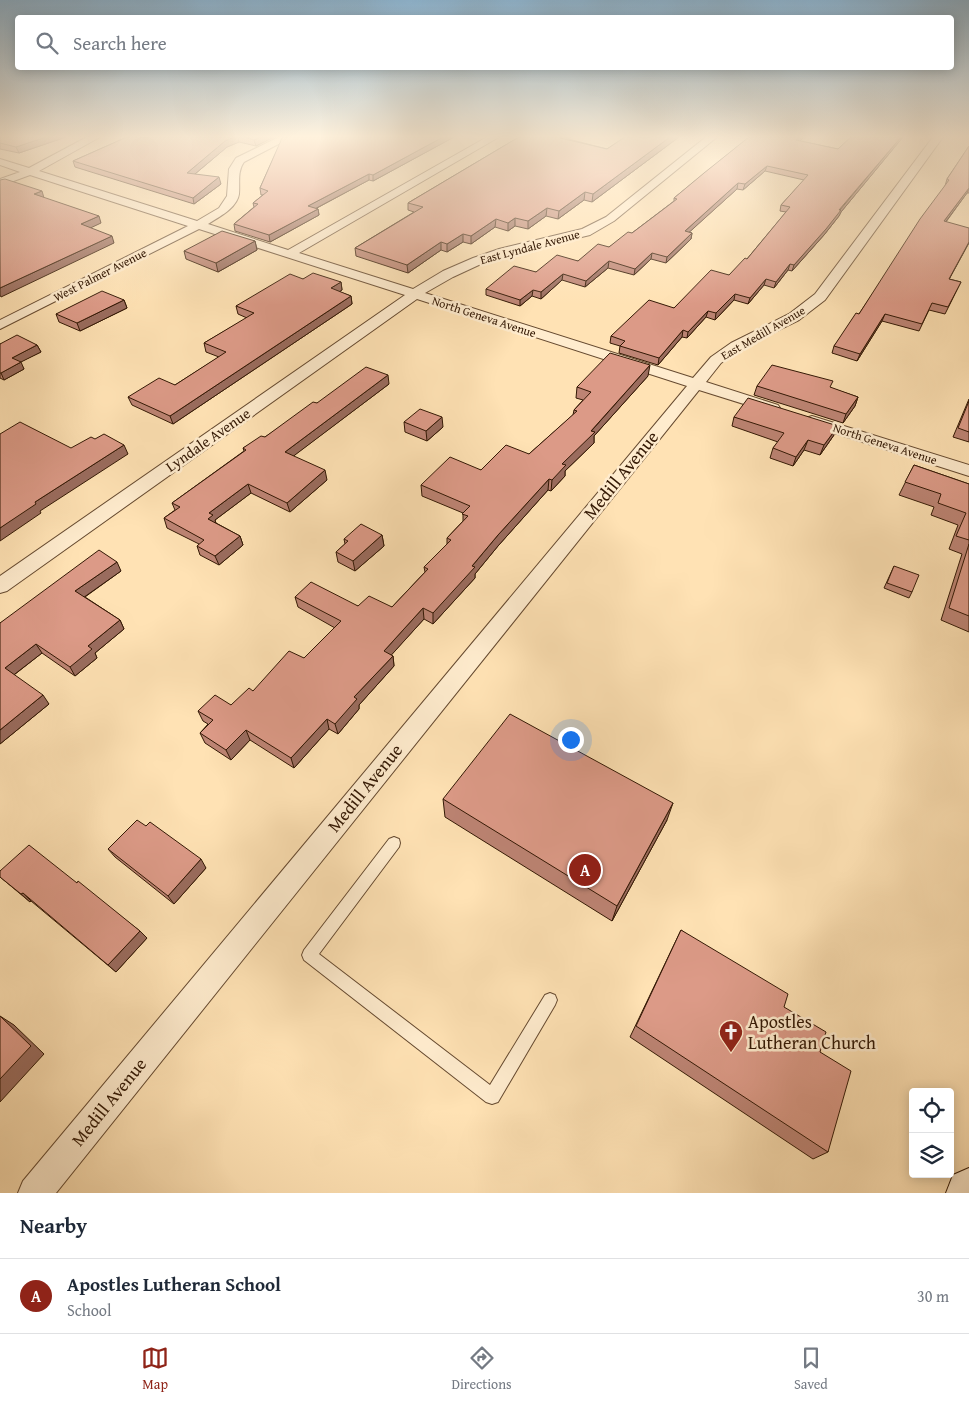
<!DOCTYPE html>
<html lang="en">
<head>
<meta charset="utf-8">
<style>
  body { margin:0; font-family:"Gentium Book Plus",serif; background:#f2f2f3; color:#1f2937 }
  .controls { position:absolute; right:15px; bottom:15px; display:grid; overflow:hidden; border-radius:5px; box-shadow:0 2px 12px #0003 }
  .controls button { width:45px; height:45px; display:grid; place-items:center; padding:0; border:0; border-bottom:1px solid #e0e1e3; background:#fff; color:#1f2937; font:25px sans-serif }
  .you { position:absolute; left:570px; top:739px; width:18px; height:18px; margin:-12px; border:4px solid #fff; border-radius:50%; background:#1a73e8; box-shadow:0 0 0 8px #1a73e833 }
  .badge { display:grid; place-items:center; width:32px; height:32px; border-radius:50%; background:#8f2418; color:#fff; font-size:16px; font-weight:700 }
  .pin { position:absolute; translate:-50% -50%; border:2px solid #fff; box-shadow:0 1px 5px #0006 }
  .list { margin:0; padding:0; list-style:none }
  h2 { display:flex; justify-content:space-between; align-items:center; height:65px; margin:0; padding:0 20px; font-size:21px }
  h2 small { font-size:16px; font-weight:400; color:#747a83 }
  .list li { display:grid; grid-template-columns:32px 1fr auto; gap:15px; align-items:center; box-sizing:border-box; height:75px; padding:0 20px; border-top:1px solid #e0e1e3 }
  .list b { display:block; font-size:19px; white-space:nowrap }
  .list p { margin:0; font-size:16px; white-space:nowrap; color:#747a83 }
  .list em { font-size:16px; font-style:normal; color:#747a83 }
  .icon { flex:none; width:28px; height:28px; fill:none; stroke:currentColor; stroke-width:2; stroke-linecap:round; stroke-linejoin:round }
  .map { position:relative; flex:none; width:969px; height:1193px; overflow:hidden }
  .search { position:absolute; background:#fff; box-shadow:0 2px 12px #0003; left:15px; right:15px; top:15px; height:55px; display:flex; align-items:center; gap:12px; box-sizing:border-box; padding:0 18px; border-radius:5px; color:#747a83; font-size:19px }
  .sheet { height:140px; background:#fff }
  nav { display:flex; justify-content:space-around; align-items:center; box-sizing:border-box; height:70px; border-top:1px solid #e0e1e3; background:#fff; font-size:14px; color:#747a83 }
  nav a { display:grid; justify-items:center; gap:2px }
  nav .on { color:#8f2418 }
  .map>svg:first-child { display:block }
</style>
</head>
<body>
<div class="map">
<svg width="969" height="1193" viewBox="0 0 969 1193">
  <rect width="100%" height="100%" fill="#ffe2b4"/>
  <filter id="stains"><feTurbulence type="fractalNoise" baseFrequency=".004" numOctaves="4"/><feColorMatrix values="0 0 0 0 .2 0 0 0 0 .09 0 0 0 0 .02 0 0 0 .5 -.17"/></filter>
  <radialGradient id="worn" r=".72"><stop offset=".6" stop-color="#630" stop-opacity="0"/><stop offset="1" stop-color="#630" stop-opacity=".3"/></radialGradient>
  <g fill="none" stroke-linecap="round" stroke-linejoin="round">
    <!-- lane casing -->
    <g stroke="#664a30" stroke-width="2">
      <path id="lane" d="M394,837L399,839L400,843L399,847L319,954L490,1085L545,995L550,993L555,995L557,1000L555,1005L498,1102L492,1104L486,1102L304,960L302,955L304,950L389,839Z"/>
    </g>
    <!-- street casing -->
    <g stroke="#664a30" stroke-width="2">
      <path id="street" d="M87,137H100L39,171L197,221L219,208L227,196L229,169L236,158L279,137H292L244,162C237,172 240,182 239,194C237,208 219,217 208,224L288,250L487,137H499L299,253L413,289L443,271L473,258L499,249L582,229L606,217L706,137H717L614,221L590,235L507,255L481,264L453,277L425,293L693,378L711,357L731,343L789,314L815,294L933,137H943L825,300L799,320L741,349L721,363L706,382L778,405L780,408L778,411H766L699,390L56,1193H18L23,1181L687,386L417,299L7,591L0,593V576L405,295L199,229L0,329V320L188,226L30,175L0,186V179L20,172L0,165V159L29,168Z
        M812,416L969,465V476L806,424L804,421L806,418Z"/>
    </g>
    <!-- secondary casing -->
    <g stroke="#331804" stroke-width="2">
      <path id="secondary" d="M969,1168V1193H946L953,1175Z"/>
    </g>
    <!-- lane -->
    <use href="#lane" fill="#ffecce" fill-rule="evenodd"/>
    <!-- street -->
    <use href="#street" fill="#ffecce" fill-rule="evenodd"/>
    <!-- secondary -->
    <use href="#secondary" fill="#ffecce" fill-rule="evenodd"/>
  </g>
  <!-- wall -->
  <path fill="#bd8474" stroke="#331804" d="M0,137H66L19,153L0,149Z
    M127,137H274L256,146L239,142L227,147L195,174L221,184L194,204L75,167L73,161Z
    M283,137H454L373,181L369,180L317,208L318,209L319,215L270,242L235,231L234,224L254,207L253,203L263,195H261L260,188Z
    M519,137H571L568,139L607,149L625,137H679L592,202L584,200L558,219L546,216L528,229L515,226L508,231L495,227L471,244L463,242L447,252L441,250L408,273L356,256L355,248L414,212L408,210V203Z
    M749,137H804L800,141L838,149L851,137H903L841,212L839,216L824,235L792,271L788,270L774,288L764,285L748,304L734,300L715,320L706,317L687,338L682,337L658,365L619,353L620,346L610,343L611,336L674,308L729,275L747,259L786,212L780,211L781,205L804,180L765,171L743,190L737,189L689,232L692,233L691,239L666,263L651,259L634,275L608,268L585,287L562,280L541,299L532,296L520,306L486,295V289L536,272L578,261L609,247L632,233L674,201V198Z
    M969,146V193H967L946,222L949,279L961,282L945,314L929,310L919,331L882,321L857,361L832,353L834,346L859,314L945,186L947,179Z
    M255,241L257,250L218,272L186,259L184,251Z
    M303,279L341,282L342,290L340,292L351,296L352,304L173,424L132,405L128,397L175,385L219,357L206,352L204,343L247,318L238,314L236,306Z
    M124,300L127,308L80,331L59,322L56,314Z
    M0,344L37,345L41,352L20,362L24,369L4,380L0,378Z
    M648,376L594,436V443L565,471V476L551,491L548,490L498,546L475,574V578L433,624L424,619L391,655L393,656L394,666L359,705V709L338,734L329,729L294,768L250,740L231,760L205,743L200,733L208,724L203,721L198,711L231,705L304,658L335,628L298,607L295,597L358,606L392,607L425,572L424,567L447,545V538L463,521V513L422,496L421,485L481,470L529,454L573,415L574,410L583,400L576,398L577,387Z
    M389,384L293,456L327,480L290,512L251,493L215,520L216,523L240,536L243,545L219,565L200,555L197,546L199,544L167,528L164,518L175,510L172,503L244,451L243,448L265,437L317,403Z
    M757,386L831,388L858,397L855,406L843,423L754,395Z
    M969,399V442L953,437Z
    M734,417L834,435L820,455L804,450L793,466L770,458L773,448L778,442L732,426Z
    M404,422L443,427L427,441L405,432Z
    M914,465L969,484V632L941,620L962,554L949,549L958,525L931,515L934,507L899,495Z
    M382,535L384,546L355,571L338,562L336,552L345,544L344,539Z
    M894,566L912,592L909,598L884,588Z
    M121,571L85,597L120,620L124,629L95,653L97,658L75,676L42,653L14,675L49,704L0,744V623Z
    M443,799L667,820L612,921L445,817Z
    M108,849L206,868L174,904L115,857Z
    M0,877L77,883L140,931L147,938L116,972L31,901L30,902Z
    M681,930L784,1007L820,1052L828,1152L813,1159L630,1037Z"/>
  <!-- shaded-wall -->
  <path fill="#9a6c5e" stroke="#331804" d="M46,137H66L19,153L16,147Z
    M234,137H238L239,142L227,147L189,179L187,173L225,141Z
    M261,137H274L256,146L254,140Z
    M443,137H454L373,181V175Z
    M560,137H571L559,145Z
    M670,137H679L592,202L593,194Z
    M799,137H804L795,146L796,140Z
    M901,137H903L841,212L839,216L824,235L792,271L794,265Z
    M767,166L765,171L743,190L745,184Z
    M369,174V180L309,212L308,206Z
    M219,177L221,184L194,204L193,198Z
    M738,183L737,189L684,237L685,231Z
    M969,188L967,193L941,228L944,221Z
    M42,191L44,198L34,194Z
    M585,192L584,200L558,219L559,211Z
    M547,208L546,216L528,229V221Z
    M318,209L319,215L270,242L269,235Z
    M99,216L101,223L84,231L81,224Z
    M515,218V226L508,231V223Z
    M496,219L495,227L471,244V236Z
    M692,233L691,239L666,263L667,257Z
    M463,234V242L447,252V244Z
    M112,236L114,243L1,297L0,295V288Z
    M255,241L257,250L218,272L216,263Z
    M441,242V250L408,273L407,265Z
    M969,242V243L946,285L949,279Z
    M652,253L651,259L634,275L635,269Z
    M609,261L608,268L585,287L586,281Z
    M790,264L788,270L774,288L776,282Z
    M563,274L562,280L541,299V292Z
    M766,279L764,285L748,304L750,298Z
    M341,282L342,290L332,296L331,288Z
    M533,290L532,296L520,306V300Z
    M735,294L734,300L715,320L716,313Z
    M351,296L352,304L173,424L170,416Z
    M124,300L127,308L80,331L77,323Z
    M708,311L706,317L687,338L688,332Z
    M885,314L882,321L857,361L860,354Z
    M683,330L682,337L658,365L659,358Z
    M37,345L41,352L15,365L12,358Z
    M21,362L24,369L4,380L1,373Z
    M650,365L648,376L594,436V443L565,471V476L551,491L552,480L562,464Z
    M388,375L389,384L287,461L285,452Z
    M858,397L855,406L843,423L846,414Z
    M442,417L443,427L427,441L426,431Z
    M838,426L834,435L820,455L824,445Z
    M808,440L804,450L793,466L796,457Z
    M124,445L128,454L40,511L41,513L0,541V528L35,502Z
    M325,470L327,480L290,512L287,503Z
    M549,479L548,490L498,546L475,574V578L433,624V613L498,535Z
    M248,484L251,493L215,520L216,524L208,519L209,513Z
    M382,535L384,546L355,571L353,561Z
    M240,536L243,545L219,565L215,556Z
    M117,562L121,571L80,600L75,591Z
    M423,608L424,619L386,661L384,651Z
    M120,620L124,629L95,653L97,658L75,676L70,667L88,646Z
    M36,644L42,653L11,677L5,668Z
    M393,656L394,666L359,705V709L338,734L335,724L354,697Z
    M43,695L49,704L0,744V730Z
    M327,719L329,729L294,768L291,758Z
    M246,730L250,740L231,760L226,750Z
    M673,803L667,820L612,921L617,906Z
    M201,859L206,868L174,904L168,896Z
    M23,893L31,901L30,902L21,894Z
    M140,931L147,938L116,972L108,965Z
    M0,1016L14,1025L44,1054L0,1102Z"/>
  <!-- building -->
  <path fill="#dc9a87" stroke="#331804" d="M0,137H46L16,147L0,143Z
    M127,137H234L225,141L187,173L219,177L193,198L73,161Z
    M243,137H261L254,140Z
    M283,137H443L373,175L369,174L308,206L318,209L269,235L234,224L258,204L253,203L268,191L260,188L282,138Z
    M519,137H560V138L607,149L625,137H670L593,194L585,192L559,211L547,208L528,221L515,218L508,223L496,219L471,236L463,234L447,244L441,242L407,265L355,248L423,207L408,203Z
    M749,137H799L796,140L838,149L851,137H901L839,210H841L826,229L794,265L790,264L776,282L766,279L750,298L735,294L716,313L708,311L688,332L683,330L659,358L620,346L625,341L611,336L649,300L674,308L711,270L729,275L745,258L747,259L790,207L781,205L808,175L767,166L745,184L738,183L685,231L692,233L667,257L652,253L635,269L609,261L586,281L563,274L541,292L533,290L520,300L486,289L514,266L536,272L557,255L578,261L598,244L609,247L628,232L632,233L677,199L674,198L704,173Z
    M969,146V188L944,221L969,228V242L949,279L961,282L948,307L932,303L922,324L885,314L860,354L834,346L856,313L859,314L920,219L949,180L947,179Z
    M5,179L42,191L34,194L99,216L81,224L112,236L0,288V180Z
    M222,231L255,241L216,263L184,251Z
    M313,273L341,282L331,288L351,296L170,416L128,397L159,378L175,385L226,352L204,343L254,313L236,306L290,274L303,279Z
    M102,291L124,300L77,323L56,314Z
    M17,335L37,345L12,358L21,362L1,373H0V344Z
    M610,353L650,365L591,431L595,432L562,464L566,465L552,480L549,479L498,535L472,566L475,567L433,613L423,608L384,651L393,656L354,697L357,699L335,724L327,719L291,758L246,730L226,750L200,733L213,720L198,711L215,695L231,705L249,688L253,691L289,651L304,658L341,621L295,597L311,582L358,606L369,596L392,607L428,569L424,567L451,540L447,538L468,516L462,514L470,506L421,485L450,457L481,470L506,445L529,454L577,411L574,410L591,392L577,387Z
    M772,365L833,381L830,387L858,397L846,414L757,386Z
    M366,367L388,375L285,452L325,470L287,503L248,484L209,513L213,515L208,519L240,536L215,556L197,546L204,540L164,518L180,507L172,503L246,450L243,448L261,436L265,437L313,402L317,403Z
    M748,398L838,426L824,445L808,440L796,457L773,448L784,433L734,417Z
    M969,401V432L958,428Z
    M420,409L442,417L426,431L404,422Z
    M20,422L71,448L91,437L95,439L104,434L124,445L35,502L36,504L0,528V434Z
    M914,465L969,484V540L956,536L966,513L938,503L941,494L905,482Z
    M361,524L382,535L353,561L336,552L348,541L344,539Z
    M969,544V616L949,608Z
    M99,550L117,562L75,591L120,620L88,646L92,649L70,667L36,644L5,668L43,695L0,730V623Z
    M894,566L919,575L912,592L887,583Z
    M510,714L673,803L617,906L443,799Z
    M137,820L146,826L150,822L201,859L168,896L108,849Z
    M29,845L77,883L78,881L140,931L108,965L23,893L21,894L0,877V871Z
    M681,930L788,994L784,1007L826,1032L820,1052L851,1071L828,1152L636,1026Z
    M0,1016L31,1046L0,1079Z"/>
  <!-- sky -->
  <linearGradient id="sky" x2="0" y2="1"><stop stop-color="#8db7d5"/><stop offset="0.45" stop-color="#fff2dd"/><stop offset="1" stop-color="#fff2dd" stop-opacity="0"/></linearGradient>
  <rect width="969" height="304" fill="url(#sky)"/>
  <!-- icons -->
  <defs>
    <g id="church-pin" transform="scale(1.25)"><path d="M0 17L-7.5 6A9.5 9.5 0 1 1 7.5 6Z" fill="#8f2418" stroke="#ffecce"/><path d="M-1.2-6h2.4v3.5h3.3v2.4h-3.3V6h-2.4V-.1h-3.3v-2.4h3.3Z" fill="#fff"/></g>
  </defs>
  <g fill-rule="evenodd">
    <use href="#church-pin" x="731" y="1032"/>
  </g>
  <g text-anchor="middle" stroke-width="5" stroke-linejoin="round" paint-order="stroke">
    <!-- far-street labels -->
    <g font-size="12" fill="#331804" stroke="#ffecce">
      <text transform="translate(530 247) rotate(-15)" y="4">East Lyndale Avenue</text>
      <text transform="translate(100 275) rotate(-27)" y="4">West Palmer Avenue</text>
      <text transform="translate(484 317) rotate(18)" y="4">North Geneva Avenue</text>
      <text transform="translate(763 333) rotate(-30)" y="4">East Medill Avenue</text>
      <text transform="translate(885 444) rotate(18)" y="4">North Geneva Avenue</text>
    </g>
    <!-- street labels -->
    <g font-size="15" fill="#331804" stroke="#ffecce">
      <text transform="translate(208 440) rotate(-35)" y="5">Lyndale Avenue</text>
    </g>
    <!-- near-street labels -->
    <g font-size="18" fill="#331804" stroke="#ffecce">
      <text transform="translate(621 475) rotate(-51)" y="6">Medill Avenue</text>
      <text transform="translate(365 788) rotate(-51)" y="6">Medill Avenue</text>
      <text transform="translate(109 1102) rotate(-51)" y="6">Medill Avenue</text>
    </g>
    <!-- near-poi labels -->
    <g font-size="18" fill="#331804" stroke="#ffecce" text-anchor="start">
      <text x="748" y="1028">Apostles<tspan x="748" dy="21">Lutheran Church</tspan></text>
    </g>
  </g>
  <rect width="100%" height="100%" filter="url(#stains)"/>
  <rect width="100%" height="100%" fill="url(#worn)"/>
</svg>
<div class="controls">
<button><svg class="icon" aria-label="locate" viewBox="0 0 24 24"><circle cx="12" cy="12" r="6"/><path d="M12 2v4M12 18v4M2 12h4M18 12h4"/></svg></button>
<button><svg class="icon" aria-label="layers" viewBox="0 0 24 24"><path d="M12 4l9 5-9 5-9-5zM3 14l9 5 9-5"/></svg></button>
</div>
<div class="you"></div>
<div class="pin badge" style="left:585px;top:870px">A</div>
<div class="search"><svg class="icon" aria-label="search" viewBox="0 0 24 24"><circle cx="10" cy="10" r="6"/><path d="M15 15l6 6"/></svg>Search here</div>
</div>
<section class="sheet">
<h2>Nearby<small></small></h2>
<ul class="list">
<li><span class="badge">A</span><div><b>Apostles Lutheran School</b><p>School</p></div><em>30 m</em></li>
</ul>
</section>
<nav>
<a class="on"><svg class="icon" aria-label="map" viewBox="0 0 24 24"><path d="M3 6l6-2 6 2 6-2v14l-6 2-6-2-6 2zM9 4v14M15 6v14"/></svg>Map</a>
<a><svg class="icon" aria-label="directions" viewBox="0 0 24 24"><path d="M12 3l9 9-9 9-9-9zM9 14v-3h6M13 9l2 2-2 2"/></svg>Directions</a>
<a><svg class="icon" aria-label="saved" viewBox="0 0 24 24"><path d="M7 4h10v16l-5-4-5 4z"/></svg>Saved</a>
</nav>
</body>
</html>
